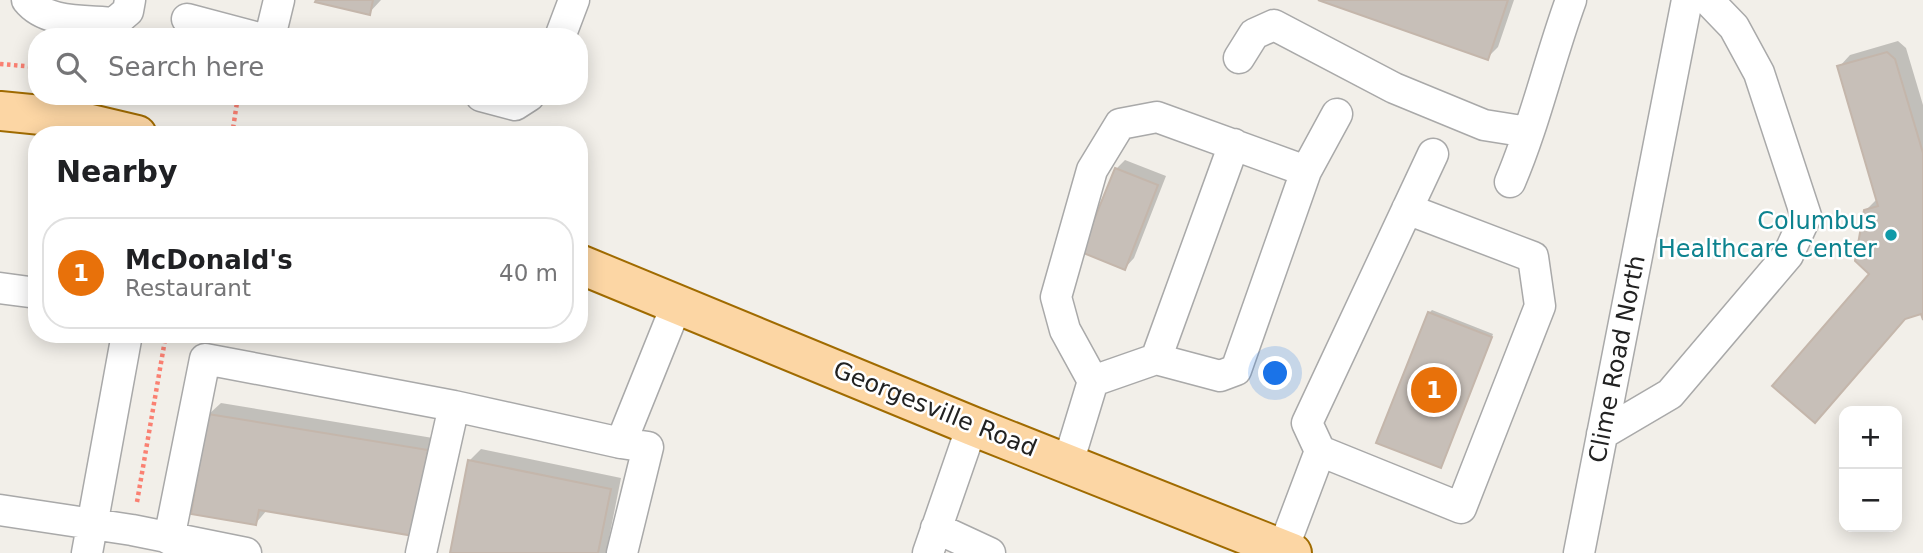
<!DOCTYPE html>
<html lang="en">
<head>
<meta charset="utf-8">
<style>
  body { margin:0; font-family:"DejaVu Sans",sans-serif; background:#f2f2f2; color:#202124 }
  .controls { position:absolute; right:21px; bottom:21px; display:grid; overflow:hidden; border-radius:14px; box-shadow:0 4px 18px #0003 }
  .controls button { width:63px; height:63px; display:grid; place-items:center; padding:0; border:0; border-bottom:2px solid #e0e0e0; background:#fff; color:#202124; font:35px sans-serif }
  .you { position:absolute; left:1276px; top:374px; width:24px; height:24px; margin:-18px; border:5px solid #fff; border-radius:50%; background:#1a73e8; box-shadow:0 0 0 10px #1a73e833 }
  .badge { display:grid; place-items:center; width:46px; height:46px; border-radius:50%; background:#d40000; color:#fff; font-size:23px; font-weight:700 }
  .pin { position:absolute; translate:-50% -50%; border:4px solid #fff; box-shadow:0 2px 7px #0006 }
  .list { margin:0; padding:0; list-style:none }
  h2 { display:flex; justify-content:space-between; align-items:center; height:91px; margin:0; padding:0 28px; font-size:30px }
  h2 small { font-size:23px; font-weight:400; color:#757577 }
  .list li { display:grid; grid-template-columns:46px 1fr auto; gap:21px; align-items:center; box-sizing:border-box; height:112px; margin:0 14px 14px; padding:0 14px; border:2px solid #e0e0e0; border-radius:28px }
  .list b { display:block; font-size:26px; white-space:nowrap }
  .list p { margin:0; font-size:23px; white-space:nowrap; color:#757577 }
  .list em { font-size:23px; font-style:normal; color:#757577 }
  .icon { flex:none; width:38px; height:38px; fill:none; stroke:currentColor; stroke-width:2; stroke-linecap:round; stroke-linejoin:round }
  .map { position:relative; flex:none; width:1923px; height:553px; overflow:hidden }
  .search { position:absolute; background:#fff; box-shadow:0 4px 18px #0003; left:28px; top:28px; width:560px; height:77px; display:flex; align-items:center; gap:18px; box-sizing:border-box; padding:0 24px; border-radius:28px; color:#757577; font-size:26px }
  .panel { position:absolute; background:#fff; box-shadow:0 4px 18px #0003; left:28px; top:126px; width:560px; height:217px; border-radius:28px }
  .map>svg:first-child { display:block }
</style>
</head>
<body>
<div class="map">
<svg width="1923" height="553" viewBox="0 0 1923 553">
  <rect width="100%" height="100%" fill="#f2efe9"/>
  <!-- shadow -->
  <path fill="#0003" d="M317,0H381L369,13Z
    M1320,0H1514L1498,47L1487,58Z
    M1898,41L1906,48L1923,105V314L1906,317L1872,273L1865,211L1878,198L1839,67L1850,55Z
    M1125,160L1166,176L1134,258L1125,268L1116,169Z
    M1432,310L1493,334L1443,463L1429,313Z
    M221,403L439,439L425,523L267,510L256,523L209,414Z
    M481,449L621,478L606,553H451L470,460Z"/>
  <!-- building -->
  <path fill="#c7bfb8" stroke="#c4b6ab" stroke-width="2" d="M316,0H373L370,15L315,2Z
    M1318,0H1508L1488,60Z
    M1887,52L1895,59L1923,153V320L1921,314L1905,319L1815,423L1772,386L1869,274L1855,261L1864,210L1878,206L1837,66Z
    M1115,168L1158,185L1125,270L1081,252Z
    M1428,312L1492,337L1441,468L1376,443Z
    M208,414L428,450L414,536L259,510L256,525L191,514Z
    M468,460L611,489L598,553H450Z"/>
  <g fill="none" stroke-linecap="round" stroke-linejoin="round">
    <!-- minor casing -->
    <g stroke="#a9a9a9" stroke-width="33">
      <path id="minor" d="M27,0C46,24 86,20 114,23L128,11L130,0
        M187,19L255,37
        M270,37L279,0
        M560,37L574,0
        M1239,58L1254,34L1274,25L1394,88L1484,125L1528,132
        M481,96L515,105L529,96
        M1234,144L1156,359L1220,376L1236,370L1306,171
        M1510,182C1535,124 1549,60 1571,0
        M1407,209L1533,257L1540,306L1461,508L1320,451L1307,423L1433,154
        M0,288L37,293
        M1093,381L1156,359
        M1602,434L1670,394L1788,255L1806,216L1759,73L1734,27L1708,0
        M621,443L648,447L622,553
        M1068,463L1093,381L1065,330L1056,297L1092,170L1120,124L1157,117L1306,171L1337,114
        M0,510L132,530L246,553
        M936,528L990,553
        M169,539L205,359L454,406L621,443L677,304
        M1283,549L1320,451
        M87,553L127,334
        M421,553L454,406
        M928,553L972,426
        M1579,553L1687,0"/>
    </g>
    <!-- major casing -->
    <g stroke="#a06b00" stroke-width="42">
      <path id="major" d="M0,111L61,117L137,135
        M579,264L972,426L1292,553"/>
    </g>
    <!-- path -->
    <path stroke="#fa8072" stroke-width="4.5" stroke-dasharray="3.5 3.5" stroke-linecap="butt" d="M0,64L37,67
      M232,135L238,96
      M137,502L166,334"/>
    <!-- minor -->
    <use href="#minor" stroke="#fff" stroke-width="30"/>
    <!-- major -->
    <use href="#major" stroke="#fcd6a4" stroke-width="38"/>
  </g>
  <!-- markers -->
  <circle fill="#0f9aa8" stroke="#fff" stroke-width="2.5" cx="1891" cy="235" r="7"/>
  <g text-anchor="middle" stroke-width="5" stroke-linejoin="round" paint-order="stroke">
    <!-- culture labels -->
    <g font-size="24" fill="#0d838f" stroke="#fff" text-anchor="end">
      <text x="1877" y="229">Columbus<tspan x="1877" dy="28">Healthcare Center</tspan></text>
    </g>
    <!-- street labels -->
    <g font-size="24" fill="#222" stroke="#fff">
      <text transform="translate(1617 359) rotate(-79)" y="8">Clime Road North</text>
      <text transform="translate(935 409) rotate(22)" y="8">Georgesville Road</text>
    </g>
  </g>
</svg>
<div class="controls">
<button>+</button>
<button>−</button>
</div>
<div class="you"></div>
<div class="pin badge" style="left:1434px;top:390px;background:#e8710a">1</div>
<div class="search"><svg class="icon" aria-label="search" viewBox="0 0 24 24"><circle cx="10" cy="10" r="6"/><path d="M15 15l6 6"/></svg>Search here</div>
<section class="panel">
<h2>Nearby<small></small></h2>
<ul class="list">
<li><span class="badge" style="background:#e8710a">1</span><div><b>McDonald's</b><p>Restaurant</p></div><em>40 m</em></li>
</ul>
</section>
</div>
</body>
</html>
